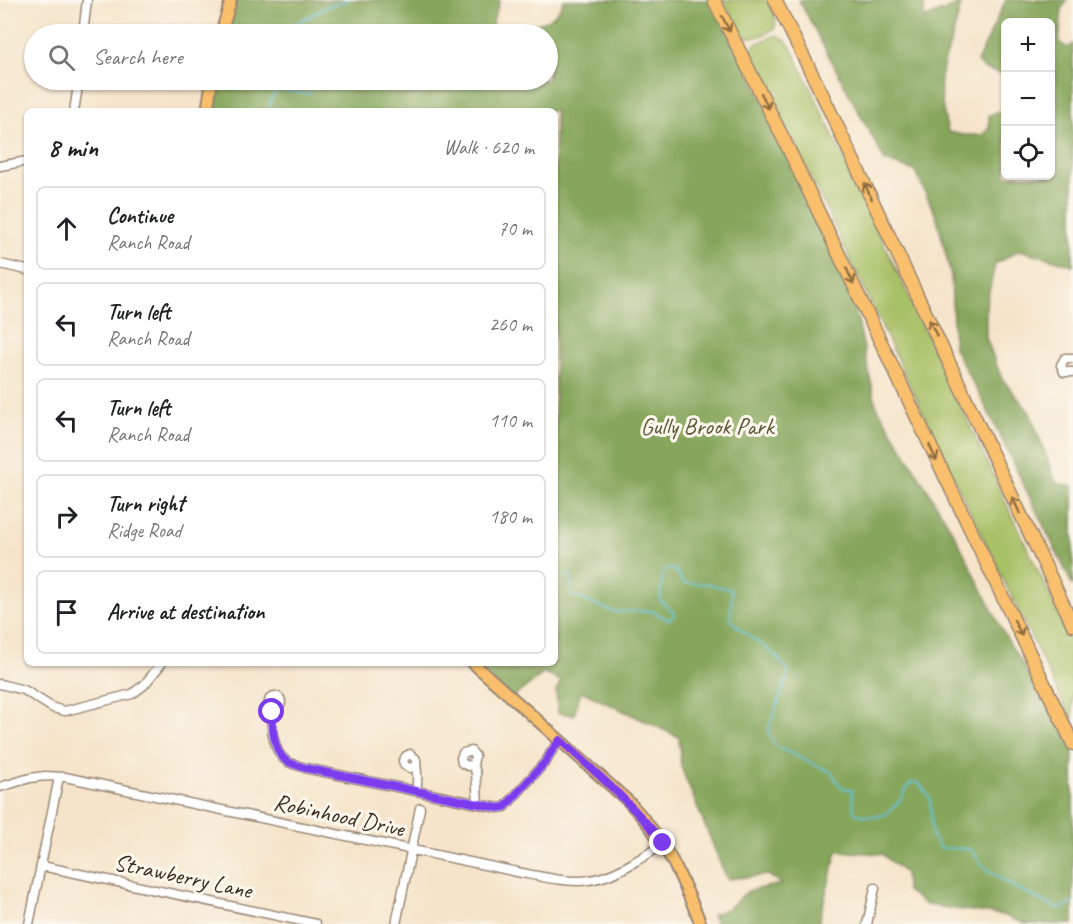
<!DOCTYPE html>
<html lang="en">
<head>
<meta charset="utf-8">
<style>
  body { margin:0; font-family:Caveat,sans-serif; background:#f6f6f6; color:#202124 }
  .controls { position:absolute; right:18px; top:18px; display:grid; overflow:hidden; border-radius:9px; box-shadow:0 2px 4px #0004 }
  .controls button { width:54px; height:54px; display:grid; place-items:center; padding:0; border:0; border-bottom:2px solid #e0e0e0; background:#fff; color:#202124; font:30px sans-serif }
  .stop { position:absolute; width:18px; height:18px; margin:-14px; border:4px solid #7c3aed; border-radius:50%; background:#fff }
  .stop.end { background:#7c3aed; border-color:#fff; box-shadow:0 2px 6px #0008 }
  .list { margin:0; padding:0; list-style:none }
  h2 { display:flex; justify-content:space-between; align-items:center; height:78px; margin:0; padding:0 24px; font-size:26px }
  h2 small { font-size:20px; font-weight:400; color:#757577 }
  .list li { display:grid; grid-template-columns:39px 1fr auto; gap:18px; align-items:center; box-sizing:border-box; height:84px; margin:0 12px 12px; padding:0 12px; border:2px solid #e0e0e0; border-radius:9px }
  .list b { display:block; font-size:22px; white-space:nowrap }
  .list p { margin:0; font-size:20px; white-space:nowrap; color:#757577 }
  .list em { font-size:20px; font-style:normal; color:#757577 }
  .icon { flex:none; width:33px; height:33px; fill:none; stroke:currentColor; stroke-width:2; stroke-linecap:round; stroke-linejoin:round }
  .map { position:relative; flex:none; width:1073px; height:924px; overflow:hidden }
  .search { position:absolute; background:#fff; box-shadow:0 2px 4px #0004; left:24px; top:24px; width:534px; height:66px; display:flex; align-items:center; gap:15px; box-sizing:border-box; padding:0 21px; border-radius:33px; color:#757577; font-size:22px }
  .panel { position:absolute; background:#fff; box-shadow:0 2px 4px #0004; left:24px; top:108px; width:534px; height:558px; border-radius:9px }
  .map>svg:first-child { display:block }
</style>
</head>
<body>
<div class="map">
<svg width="1073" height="924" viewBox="0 0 1073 924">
  <rect width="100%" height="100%" fill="#fbf7ec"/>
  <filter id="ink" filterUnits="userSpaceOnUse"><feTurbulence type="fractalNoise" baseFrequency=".0167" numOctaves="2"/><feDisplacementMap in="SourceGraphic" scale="12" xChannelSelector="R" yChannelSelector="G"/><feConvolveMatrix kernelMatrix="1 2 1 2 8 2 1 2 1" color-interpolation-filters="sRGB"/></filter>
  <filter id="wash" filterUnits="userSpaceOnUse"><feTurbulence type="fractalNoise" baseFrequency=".008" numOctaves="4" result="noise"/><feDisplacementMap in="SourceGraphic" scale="24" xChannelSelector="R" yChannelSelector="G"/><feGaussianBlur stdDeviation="1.35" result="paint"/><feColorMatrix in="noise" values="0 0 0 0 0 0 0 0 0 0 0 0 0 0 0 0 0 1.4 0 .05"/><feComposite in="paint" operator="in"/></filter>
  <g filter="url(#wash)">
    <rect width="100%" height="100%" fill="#f6e4ca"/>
    <!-- green -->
    <path fill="#a8c066" stroke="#727542" stroke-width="1.5" d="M723,0H767L776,18L775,28C764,35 752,42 740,34Z
      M777,35L786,41L790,46L811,89L1073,645V723L955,480L821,198L751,56V51L755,44Z"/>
    <!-- forest -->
    <path fill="#86a65b" stroke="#60683c" stroke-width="1.5" d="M231,0H500L492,24L496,34H221Z
      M564,0H714L847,270L876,405L956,537L1005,636L1073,745V924H1026L1003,915L926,905L906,890L905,873L882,854L837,851L818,924H754L753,921L738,924H716L712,915L729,908L748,891L781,884L768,875L727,879L681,767L679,737L581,691L574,715L558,713L556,691L561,681L544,673L512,698L473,663H555V111H207L212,80H548V34H521L526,27C543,23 557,19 564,0Z
      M799,0H924V19L961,3C956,28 949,45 943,67C937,89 943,111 948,132L964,135H982L989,128V115L1005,110L1006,176H1050V22H1006L1005,75L985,69L977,62L1006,0H1067L1062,9L1059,42L1068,48L1073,44V265L1019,250L995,264L986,306V338L1002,379L1030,413L1056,483L1073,486V586L986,407L954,348L951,276L937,218L915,171L885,161Z"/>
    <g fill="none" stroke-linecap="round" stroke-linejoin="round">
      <!-- stream -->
      <path stroke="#60c6dd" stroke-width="1.5" d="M289,34L293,25L328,6L350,0
        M269,111L271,99L277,90C290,89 297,95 310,94V82L308,80
        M555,573L571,576V595L614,612L652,611L669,620L675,614L660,600L663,570L674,569L684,583L708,584L732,590L730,619C749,641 772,646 789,672L768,731L775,746L831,772L841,787L852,790L854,813C888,824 894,809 910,783L918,782L930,798L932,837L940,848L971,849L986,869L1012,886L1059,909L1073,903"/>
    </g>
  </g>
  <g filter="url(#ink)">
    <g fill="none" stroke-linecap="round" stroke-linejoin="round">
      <!-- minor casing -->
      <g stroke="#988774" stroke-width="11">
        <path id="minor" d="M83,34L87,0
          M74,111L79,80
          M0,166L27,161
          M0,264L27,270
          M1073,358H1065L1061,365L1064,372H1073
          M0,684L24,690L53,708L65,711L132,694L144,685L162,663
          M269 702a6 6 0 1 1 12 0a6 6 0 1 1-12 0Z
          M273,708C269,720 273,749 283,758C288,764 298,765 305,768L498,808L505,807L547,760L551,752L560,740
          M473,764L468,766L462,763L461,758L463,753L471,751L475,756L473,764L476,773L478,804
          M415,766L410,768L405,766L403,761L406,756L410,754L416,759C416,769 419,779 416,791
          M0,787L30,778L45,776L65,777L522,873C569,882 592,889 636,861C645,856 655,850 663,843
          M42,866L316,924
          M29,924L59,777
          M396,924L420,808
          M867,924L875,888"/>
      </g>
      <!-- major casing -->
      <g stroke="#988774" stroke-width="14">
        <path id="major" d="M221,34L231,0
          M207,111L212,80
          M473,663L628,801C667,842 680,874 701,924"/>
      </g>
      <!-- highway casing -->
      <g stroke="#988774" stroke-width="15">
        <path id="highway" d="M714,0L788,148L1073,744
          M775,0L822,94L1073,625"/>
      </g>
      <!-- minor -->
      <use href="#minor" stroke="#fff" stroke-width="8"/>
      <!-- major -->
      <use href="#major" stroke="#f9bf6c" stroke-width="10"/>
      <!-- highway -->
      <use href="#highway" stroke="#f9bf6c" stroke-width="12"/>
    </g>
    <!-- one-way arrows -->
    <defs><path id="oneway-shaft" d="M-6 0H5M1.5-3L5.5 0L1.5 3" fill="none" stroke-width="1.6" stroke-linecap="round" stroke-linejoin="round" transform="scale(1.5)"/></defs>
    <g stroke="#906d41">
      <use href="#oneway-shaft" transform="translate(726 24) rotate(63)"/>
      <use href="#oneway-shaft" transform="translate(765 101) rotate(64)"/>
      <use href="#oneway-shaft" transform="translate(868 191) rotate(-115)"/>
      <use href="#oneway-shaft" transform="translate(850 276) rotate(65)"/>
      <use href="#oneway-shaft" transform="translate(933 328) rotate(-115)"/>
      <use href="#oneway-shaft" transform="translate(933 453) rotate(65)"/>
      <use href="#oneway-shaft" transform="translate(1016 505) rotate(-115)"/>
      <use href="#oneway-shaft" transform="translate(1018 628) rotate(64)"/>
    </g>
  </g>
  <g fill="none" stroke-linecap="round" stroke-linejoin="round" filter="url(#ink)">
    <!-- route -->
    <path stroke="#7c3aed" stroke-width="8" d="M272,712C272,725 273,748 283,758C288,764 298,765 305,768L498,808L505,807L547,760L551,752L560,740C596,773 633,804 663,843"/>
  </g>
  <g text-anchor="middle" stroke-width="6" stroke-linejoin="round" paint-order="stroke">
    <!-- park labels -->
    <g font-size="24" fill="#5c5734" stroke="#fbf7ec">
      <text x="707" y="434">Gully Brook Park</text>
    </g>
    <!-- street labels -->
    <g font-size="24" fill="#3b2a1e" stroke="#fbf7ec">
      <text transform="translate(339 815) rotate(12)" y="8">Robinhood Drive</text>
      <text transform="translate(183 876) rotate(12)" y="8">Strawberry Lane</text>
    </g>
  </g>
</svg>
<div class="controls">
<button>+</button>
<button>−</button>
<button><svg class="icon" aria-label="locate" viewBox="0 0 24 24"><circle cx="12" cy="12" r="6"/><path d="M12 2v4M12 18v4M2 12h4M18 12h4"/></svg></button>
</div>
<div class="stop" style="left:272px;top:712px"></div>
<div class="stop end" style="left:663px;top:843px"></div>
<div class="search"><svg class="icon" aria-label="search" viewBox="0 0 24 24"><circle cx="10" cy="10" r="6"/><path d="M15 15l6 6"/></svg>Search here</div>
<section class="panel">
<h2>8 min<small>Walk · 620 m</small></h2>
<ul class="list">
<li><svg class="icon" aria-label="ahead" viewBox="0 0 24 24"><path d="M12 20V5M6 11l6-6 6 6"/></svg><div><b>Continue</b><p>Ranch Road</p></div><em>70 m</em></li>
<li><svg class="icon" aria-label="left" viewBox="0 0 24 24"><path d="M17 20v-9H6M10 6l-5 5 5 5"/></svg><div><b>Turn left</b><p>Ranch Road</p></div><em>260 m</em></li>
<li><svg class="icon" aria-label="left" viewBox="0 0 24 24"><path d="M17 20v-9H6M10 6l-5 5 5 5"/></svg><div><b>Turn left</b><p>Ranch Road</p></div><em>110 m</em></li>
<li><svg class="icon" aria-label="right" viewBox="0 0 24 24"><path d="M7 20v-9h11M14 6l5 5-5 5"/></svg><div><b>Turn right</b><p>Ridge Road</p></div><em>180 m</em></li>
<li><svg class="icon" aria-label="arrive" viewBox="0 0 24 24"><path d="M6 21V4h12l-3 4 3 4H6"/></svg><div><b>Arrive at destination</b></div></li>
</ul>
</section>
</div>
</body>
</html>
